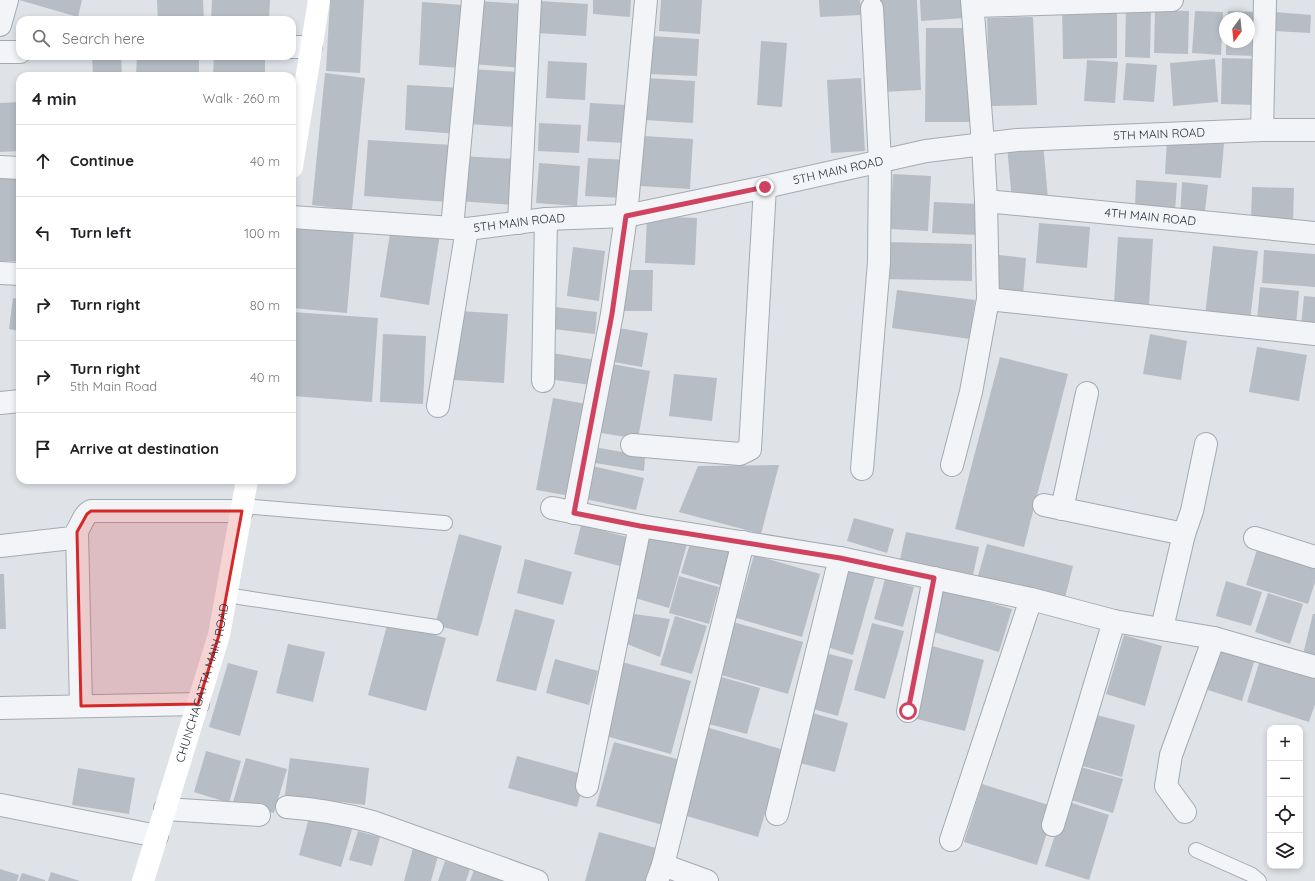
<!DOCTYPE html>
<html lang="en">
<head>
<meta charset="utf-8">
<style>
  body { margin:0; font-family:Quicksand,sans-serif; background:#f6f6f6; color:#202124 }
  .controls { position:absolute; right:12px; bottom:12px; display:grid; overflow:hidden; border-radius:8px; box-shadow:0 2px 6px #0003 }
  .controls button { width:36px; height:36px; display:grid; place-items:center; padding:0; border:0; border-bottom:1px solid #e0e0e0; background:#fff; color:#202124; font:20px sans-serif }
  .compass { position:absolute; left:1219px; top:12px; width:36px; height:36px; border-radius:50%; background:#fff; box-shadow:0 2px 6px #0003; rotate:195deg }
  .stop { position:absolute; width:12px; height:12px; margin:-9px; border:3px solid #cf4360; border-radius:50%; background:#fff }
  .stop.end { background:#cf4360; border-color:#fff; box-shadow:0 1px 4px #0008 }
  .list { margin:0; padding:0; list-style:none }
  h2 { display:flex; justify-content:space-between; align-items:center; height:52px; margin:0; padding:0 16px; font-size:17px }
  h2 small { font-size:13px; font-weight:400; color:#757577 }
  .list li { display:grid; grid-template-columns:26px 1fr auto; gap:12px; align-items:center; box-sizing:border-box; height:72px; padding:0 16px; border-top:1px solid #e0e0e0 }
  .list b { display:block; font-size:15px; white-space:nowrap }
  .list p { margin:0; font-size:13px; white-space:nowrap; color:#757577 }
  .list em { font-size:13px; font-style:normal; color:#757577 }
  .icon { flex:none; width:22px; height:22px; fill:none; stroke:currentColor; stroke-width:2; stroke-linecap:round; stroke-linejoin:round }
  .map { position:relative; flex:none; width:1315px; height:881px; overflow:hidden }
  .search { position:absolute; background:#fff; box-shadow:0 2px 6px #0003; left:16px; top:16px; width:280px; height:44px; display:flex; align-items:center; gap:10px; box-sizing:border-box; padding:0 14px; border-radius:12px; color:#757577; font-size:15px }
  .panel { position:absolute; background:#fff; box-shadow:0 2px 6px #0003; left:16px; top:72px; width:280px; height:412px; border-radius:12px }
  .map>svg:first-child { display:block }
</style>
</head>
<body>
<div class="map">
<svg width="1315" height="881" viewBox="0 0 1315 881">
  <rect width="100%" height="100%" fill="#dfe3e8"/>
  <!-- building -->
  <path fill="#b6bdc5" d="M19,0H82L78,17Z
    M157,0H203L204,20H158Z
    M212,0H270L269,20H211Z
    M330,0H364L360,73L326,71Z
    M593,0H631L630,17L593,14Z
    M661,0H702L700,34L659,31Z
    M819,0H860L861,15L820,17Z
    M878,0H917L921,90L883,92Z
    M920,0H964L965,18L921,21Z
    M477,1L526,4L522,68L473,64Z
    M539,1L588,4L586,36L537,33Z
    M422,2L463,5L460,68L419,65Z
    M1117,6V58L1063,59L1062,7Z
    M1126,6L1151,7L1150,58L1125,57Z
    M1155,10L1189,11L1188,54L1154,53Z
    M1195,11L1223,12L1221,55L1192,53Z
    M1228,11L1258,12L1256,56L1226,55V42H1249V18H1227Z
    M1275,12L1311,15L1310,33L1274,31Z
    M1033,17L1037,105L990,106L987,18Z
    M926,28H972V122H925Z
    M650,36L699,39L697,76L648,74Z
    M761,41L787,43L782,107L757,105Z
    M92,56H121L122,76H93Z
    M137,56H199V76H136Z
    M214,56H265V76H213Z
    M1222,58L1258,59L1257,105L1221,104Z
    M1215,59L1218,102L1173,106L1170,63Z
    M1087,60L1118,62L1115,103L1084,101Z
    M548,61L587,63L585,100L546,98Z
    M1126,63L1157,65L1154,102L1123,100Z
    M471,69L520,72L516,127L468,124Z
    M325,73L365,78L352,210L312,205Z
    M647,78L695,81L693,123L644,120Z
    M861,78L865,151L831,153L827,80Z
    M407,85L462,88L459,134L405,130Z
    M20,102V151L0,152V103Z
    M590,103L627,105L625,143L587,141Z
    M539,123L581,125L579,153L538,151Z
    M643,136L693,139L690,189L640,186Z
    M368,140L452,145L448,202L364,196Z
    M1167,140L1224,143L1221,178L1165,174Z
    M1043,143L1048,198L1012,201L1007,146Z
    M461,156L517,159L514,205L458,201Z
    M588,158L628,160L625,198L585,196Z
    M539,163L580,166L577,206L536,203Z
    M893,174L931,176L928,231L890,229Z
    M0,175H20V261H0Z
    M1136,180L1177,183L1175,211L1135,208Z
    M1182,182L1208,185L1204,219L1180,217Z
    M1252,187L1294,188L1293,224L1251,223Z
    M934,202L978,204L977,235L932,233Z
    M647,216L697,218L695,265L645,263Z
    M1039,223L1090,227L1087,268L1036,263Z
    M295,225L354,230L347,313L292,308V261Z
    M391,227L440,234L429,305L380,297Z
    M1118,237L1153,239L1149,306L1114,303Z
    M885,242L972,244V281L885,279Z
    M1213,246L1258,251L1250,321L1205,316Z
    M573,247L605,251L599,301L567,296Z
    M1264,250L1315,254V287L1262,283Z
    M999,255L1026,258L1023,296L995,293Z
    M620,270H653L652,311H619Z
    M1260,287L1299,291L1296,325L1257,321Z
    M897,290L975,300L970,339L892,328Z
    M1304,296L1315,297V327L1301,326Z
    M13,298L20,299V331L9,329Z
    M555,307L597,312L595,334L553,329Z
    M459,311L508,314L504,383L454,380Z
    M292,312L378,318L372,402L292,396Z
    M613,327L648,333L642,367L608,361Z
    M383,334L426,336L423,404L380,402Z
    M1150,334L1187,341L1181,380L1143,374Z
    M1257,347L1307,355L1299,401L1249,392Z
    M552,353L595,360L591,385L548,379Z
    M1000,357L1068,374L1024,547L955,529Z
    M607,363L650,371L638,439L595,432Z
    M674,374L717,378L712,421L669,416Z
    M553,398L587,404L571,496L536,490Z
    M594,447L645,456L644,471L589,462Z
    M588,465L644,478L636,510L581,498Z
    M779,465L761,534L679,512L698,466Z
    M854,518L894,529L887,553L847,541Z
    M581,525L627,537L620,566L574,554Z
    M646,532L687,544L669,608L628,596Z
    M906,532L979,547L973,575L900,559Z
    M459,534L502,546L478,636L435,625Z
    M692,537L734,549L723,586L681,573Z
    M987,544L1073,566L1065,598L978,576Z
    M1258,546L1315,564V582L1308,604L1246,585Z
    M754,555L820,574L802,637L736,618Z
    M525,559L572,572L563,605L517,593Z
    M842,567L875,577L853,655L820,645Z
    M0,574H4L6,629H0Z
    M679,576L719,587L709,624L669,613Z
    M885,579L914,587L903,627L874,619Z
    M1226,581L1262,592L1251,626L1216,616Z
    M939,588L1012,609L999,652L927,630Z
    M1268,593L1303,604L1290,644L1255,632Z
    M515,609L555,620L536,691L496,681Z
    M634,614L670,619L660,657L627,644Z
    M1313,614H1315V658L1303,654Z
    M675,616L707,626L692,674L660,665Z
    M388,622L446,638L426,711L368,695Z
    M733,622L803,642L788,694L718,674Z
    M872,623L904,631L885,699L854,690Z
    M1124,635L1162,646L1145,706L1106,694Z
    M288,644L325,652L313,702L276,693Z
    M932,646L984,660L965,731L913,718Z
    M1219,647L1255,659L1242,701L1205,689Z
    M821,652L853,660L838,716L806,707Z
    M555,659L598,671L589,705L546,693Z
    M1260,660L1315,678V704L1309,722L1247,702Z
    M622,662L691,681L671,754L602,735Z
    M228,663L258,671L240,736L209,727Z
    M718,676L760,688L747,734L705,723Z
    M809,712L848,723L835,772L796,762Z
    M1093,714L1135,725L1122,777L1079,765Z
    M706,727L784,750L758,837L680,814Z
    M614,742L684,761L666,826L596,806Z
    M206,751L241,761L229,803L194,792Z
    M517,756L586,775L577,807L508,788Z
    M246,758L287,769L274,813L233,802Z
    M290,758L369,768L365,805L285,795Z
    M1081,767L1123,779L1113,813L1071,800Z
    M78,768L135,778L129,814L72,805Z
    M982,784L1055,807L1037,865L964,842Z
    M1066,801L1109,815L1089,880L1045,866Z
    M310,814L353,826L341,867L299,855Z
    M358,831L380,837L372,866L349,860Z
    M599,832L656,848L647,881H585Z
    M413,848L438,856L431,881H404Z
    M445,861L470,869L466,881H438Z
    M475,867L508,881H470Z
    M0,869L19,875L17,881H0Z
    M51,872L80,881H48Z
    M22,873L45,880V881H19Z"/>
  <g fill="none" stroke-linecap="round" stroke-linejoin="round">
    <!-- lane casing -->
    <g stroke="#a4aab2" stroke-width="16">
      <path id="lane" d="M243,506L445,523
        M226,595L436,627
        M1196,850L1252,875L1259,881"/>
    </g>
    <!-- street casing -->
    <g stroke="#a4aab2" stroke-width="24">
      <g id="street">
        <path d="M973,6L1172,0"/>
        <path d="M0,25L7,0"/>
        <path d="M292,47H311"/>
        <path d="M0,52H20"/>
        <path d="M1262,130L1265,0"/>
        <path d="M0,167L20,168"/>
        <path id="s1" d="M986,201L1315,233"/>
        <path id="s2" d="M292,217L467,229L546,219L626,216L765,187L926,151L1017,140L1262,130H1315"/>
        <path d="M519,223L530,0"/>
        <path d="M452,228L473,0"/>
        <path d="M0,273L20,274"/>
        <path d="M988,299L1315,334"/>
        <path d="M543,381L546,219"/>
        <path d="M0,403L20,401"/>
        <path d="M438,406L467,229"/>
        <path d="M632,445L740,454L750,449L765,187"/>
        <path d="M952,465L971,392L988,299L986,201L983,144L972,0"/>
        <path d="M862,469L879,262L880,162L872,8"/>
        <path d="M1044,505L1184,534"/>
        <path d="M552,508L640,526"/>
        <path d="M1062,509L1087,393"/>
        <path d="M574,513L612,314L626,216L646,0"/>
        <path d="M77,532L81,706"/>
        <path d="M1255,538L1315,557"/>
        <path d="M0,546L72,538C80,531 82,515 91,511H242"/>
        <path d="M1162,628L1184,534L1192,511L1206,444"/>
        <path d="M0,708L198,704"/>
        <path d="M908,711L934,578"/>
        <path d="M587,786L640,526L840,558L1031,599L1114,621L1214,638L1315,667"/>
        <path d="M1,805L157,836"/>
        <path d="M287,807C317,809 344,814 373,822L537,881"/>
        <path d="M165,809L259,815"/>
        <path d="M1185,812L1166,786L1171,755L1214,638"/>
        <path d="M777,814L840,558"/>
        <path d="M1053,825L1114,621"/>
        <path d="M951,840L1031,599"/>
        <path d="M663,865L707,881"/>
        <path d="M657,881L663,865L743,542"/>
      </g>
    </g>
    <!-- lane -->
    <use href="#lane" stroke="#f2f4f7" stroke-width="14"/>
    <!-- street -->
    <use href="#street" stroke="#f2f4f7" stroke-width="22"/>
    <!-- secondary -->
    <g stroke="#fff" stroke-width="22">
      <path d="M292,167L319,0"/>
      <path id="s3" d="M143,881L219,635L247,480"/>
    </g>
  </g>
  <g fill="none" stroke-linecap="round" stroke-linejoin="round">
    <!-- route -->
    <path stroke="#cf4360" stroke-width="5" d="M765,187L626,216L612,314L574,513L640,526L840,558L934,578L908,711"/>
  </g>
  <!-- marked area -->
  <path fill="#d62828" fill-opacity="0.2" stroke="#d62828" stroke-width="3" stroke-linejoin="round" d="M91,511H242L219,635L198,704L81,706L77,532L87,514Z"/>
  <g text-anchor="middle" stroke-width="3" stroke-linejoin="round" paint-order="stroke">
    <!-- street labels -->
    <g font-size="12" fill="#28323f" stroke="#eef2f6">
      <text dy="4" stroke="none"><textPath href="#s2" startOffset="876">5TH MAIN ROAD</textPath></text>
      <text dy="4" stroke="none"><textPath href="#s2" startOffset="552">5TH MAIN ROAD</textPath></text>
      <text dy="4" stroke="none"><textPath href="#s1" startOffset="165">4TH MAIN ROAD</textPath></text>
      <text dy="4" stroke="none"><textPath href="#s2" startOffset="228">5TH MAIN ROAD</textPath></text>
      <text dy="4" stroke="none"><textPath href="#s3" startOffset="207">CHUNCHAGATTA MAIN ROAD</textPath></text>
    </g>
  </g>
</svg>
<div class="controls">
<button>+</button>
<button>−</button>
<button><svg class="icon" aria-label="locate" viewBox="0 0 24 24"><circle cx="12" cy="12" r="6"/><path d="M12 2v4M12 18v4M2 12h4M18 12h4"/></svg></button>
<button><svg class="icon" aria-label="layers" viewBox="0 0 24 24"><path d="M12 4l9 5-9 5-9-5zM3 14l9 5 9-5"/></svg></button>
</div>
<svg class="compass" viewBox="-18 -18 36 36"><path d="M0-13l5 13h-10z" fill="#e53935"/><path d="M0 13l5-13h-10z" fill="#757577"/></svg>
<div class="stop" style="left:908px;top:711px"></div>
<div class="stop end" style="left:765px;top:187px"></div>
<div class="search"><svg class="icon" aria-label="search" viewBox="0 0 24 24"><circle cx="10" cy="10" r="6"/><path d="M15 15l6 6"/></svg>Search here</div>
<section class="panel">
<h2>4 min<small>Walk · 260 m</small></h2>
<ul class="list">
<li><svg class="icon" aria-label="ahead" viewBox="0 0 24 24"><path d="M12 20V5M6 11l6-6 6 6"/></svg><div><b>Continue</b></div><em>40 m</em></li>
<li><svg class="icon" aria-label="left" viewBox="0 0 24 24"><path d="M17 20v-9H6M10 6l-5 5 5 5"/></svg><div><b>Turn left</b></div><em>100 m</em></li>
<li><svg class="icon" aria-label="right" viewBox="0 0 24 24"><path d="M7 20v-9h11M14 6l5 5-5 5"/></svg><div><b>Turn right</b></div><em>80 m</em></li>
<li><svg class="icon" aria-label="right" viewBox="0 0 24 24"><path d="M7 20v-9h11M14 6l5 5-5 5"/></svg><div><b>Turn right</b><p>5th Main Road</p></div><em>40 m</em></li>
<li><svg class="icon" aria-label="arrive" viewBox="0 0 24 24"><path d="M6 21V4h12l-3 4 3 4H6"/></svg><div><b>Arrive at destination</b></div></li>
</ul>
</section>
</div>
</body>
</html>
